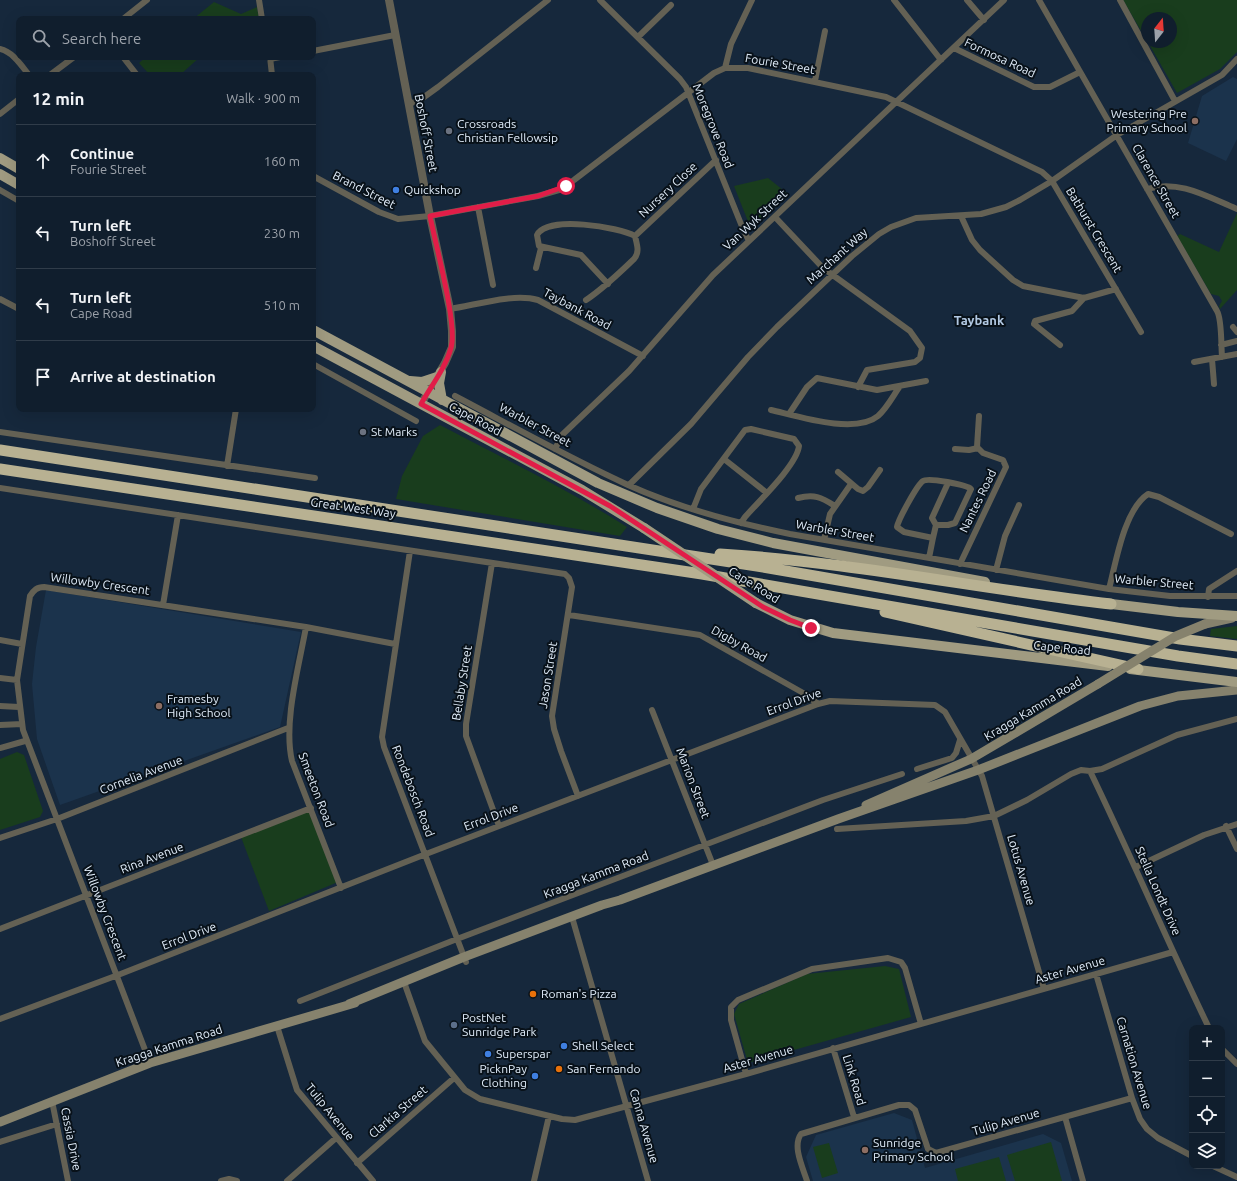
<!DOCTYPE html>
<html lang="en">
<head>
<meta charset="utf-8">
<style>
  body { margin:0; font-family:Ubuntu,sans-serif; background:#1e2b39; color:#f1f3f6 }
  .controls { position:absolute; right:12px; bottom:12px; display:grid; overflow:hidden; border-radius:8px; box-shadow:0 4px 16px #0002 }
  .controls button { width:36px; height:36px; display:grid; place-items:center; padding:0; border:0; border-bottom:1px solid #303c49; background:#101e2d; color:#f1f3f6; font:20px sans-serif }
  .compass { position:absolute; left:1141px; top:12px; width:36px; height:36px; border-radius:50%; background:#101e2d; box-shadow:0 4px 16px #0002; rotate:17deg }
  .stop { position:absolute; width:12px; height:12px; margin:-9px; border:3px solid #e11d48; border-radius:50%; background:#fff }
  .stop.end { background:#e11d48; border-color:#fff; box-shadow:0 1px 4px #0008 }
  .list { margin:0; padding:0; list-style:none }
  h2 { display:flex; justify-content:space-between; align-items:center; height:52px; margin:0; padding:0 16px; font-size:17px }
  h2 small { font-size:13px; font-weight:400; color:#9ca2aa }
  .list li { display:grid; grid-template-columns:26px 1fr auto; gap:12px; align-items:center; box-sizing:border-box; height:72px; padding:0 16px; border-top:1px solid #303c49 }
  .list b { display:block; font-size:15px; white-space:nowrap }
  .list p { margin:0; font-size:13px; white-space:nowrap; color:#9ca2aa }
  .list em { font-size:13px; font-style:normal; color:#9ca2aa }
  .icon { flex:none; width:22px; height:22px; fill:none; stroke:currentColor; stroke-width:2; stroke-linecap:round; stroke-linejoin:round }
  .map { position:relative; flex:none; width:1237px; height:1181px; overflow:hidden }
  .search { position:absolute; background:#101e2d; box-shadow:0 4px 16px #0002; left:16px; top:16px; width:300px; height:44px; display:flex; align-items:center; gap:10px; box-sizing:border-box; padding:0 14px; border-radius:8px; color:#9ca2aa; font-size:15px }
  .panel { position:absolute; background:#101e2d; box-shadow:0 4px 16px #0002; left:16px; top:72px; width:300px; height:340px; border-radius:8px }
  .map>svg:first-child { display:block }
</style>
</head>
<body>
<div class="map">
<svg width="1237" height="1181" viewBox="0 0 1237 1181">
  <rect width="100%" height="100%" fill="#16283c"/>
  <!-- built -->
  <path fill="#1b334c" d="M1233,77L1237,79V139L1226,161L1188,143L1202,96Z
    M46,590L301,632L280,727L60,805L37,739L32,684L36,647Z
    M894,1113L912,1120L925,1168L1043,1134L1061,1143L1072,1181H813L806,1157L816,1135Z"/>
  <!-- green -->
  <path fill="#193d1d" d="M1123,0H1237V52L1220,69L1177,93L1148,42H1171V18H1147V41Z
    M214,2L241,14L257,7L259,19H193Z
    M146,57H200L180,75H150L139,63Z
    M768,178L788,194L751,229L734,186Z
    M1237,213V290L1220,309L1219,306L1222,301L1219,296L1211,294L1177,236L1180,234L1219,252Z
    M440,425C503,458 567,489 627,527L620,536L396,499L402,476L423,436Z
    M1237,626V639L1210,636L1211,629Z
    M17,752L24,755L43,811L40,817L0,830V759Z
    M309,811L338,882L269,911L241,837Z
    M885,966L899,969L911,1017L748,1063L734,1014L739,1004L807,974Z
    M1051,1142L1062,1181H1015L1007,1155Z
    M829,1143L838,1173L822,1178L813,1147Z
    M999,1157L1006,1181H958L955,1169Z"/>
  <g fill="none" stroke-linecap="round" stroke-linejoin="round">
    <!-- minor -->
    <path stroke="#646154" stroke-width="6" d="M259,0L262,19
      M600,0L680,79L686,87L743,229L749,241
      M894,0L941,60
      M967,0L984,20
      M1039,0L1217,311C1222,319 1221,345 1222,357
      M1120,0L1175,101
      M123,19L147,0
      M638,37L671,5
      M954,48L1034,87H1050L1080,72
      M0,49C13,52 21,65 29,75
      M313,51L395,35
      M123,57L137,75
      M270,57L272,75
      M270,59L280,57
      M725,68L731,44L752,0
      M50,75L74,57
      M815,81L825,31
      M409,104L420,100L438,87L548,0
      M0,114L19,99
      M313,176L379,212L398,219L430,216L538,196L559,190L574,180L714,73L725,68H748L886,97L1042,172L1052,181L1141,332
      M1147,189C1179,179 1208,197 1237,209
      M0,190L19,201
      M478,207L493,285
      M961,216L972,240L980,250L1013,280L1023,286L1084,298L1116,289
      M775,217L823,268L910,331L922,348L920,358L915,362L867,370L858,387
      M635,236L716,160
      M536,268L541,248
      M0,299L19,309
      M586,300C604,288 618,274 634,259C640,252 637,245 635,236C619,227 547,215 537,235L539,246L581,255L608,284
      M450,309C476,305 513,293 538,300L643,356
      M1233,327L1237,332
      M1060,345L1034,324L1035,321L1072,311L1084,298
      M1221,345L1237,341
      M1212,359L1214,384
      M1194,362L1237,354
      M313,364L416,421
      M455,396C512,426 569,458 628,485C679,508 736,523 790,534L1109,589L1170,596H1237
      M771,410C797,416 855,435 878,416C887,408 893,396 900,386
      M789,414L807,387L817,378L877,390L926,381
      M0,432L315,478
      M555,449L562,435L629,371L713,275L1004,0
      M955,449L969,450L978,448
      M724,459L767,493
      M227,466L236,409
      M838,472L858,489L863,491L868,487L880,470
      M629,485L691,424L748,357L777,327L852,256L879,234L891,227L916,218L981,214L1006,207L1020,200L1052,181L1117,135L1222,75L1237,59
      M0,488L565,574L569,578L572,587L552,716L554,729L561,751L578,796
      M798,498C814,494 821,497 835,506
      M693,509L701,489L745,430L751,429L794,439L799,446C797,465 758,502 745,517L741,523
      M936,525L933,538L904,532L897,527C898,520 917,485 923,481C928,477 967,485 971,489L955,523L948,525H936L932,518L948,483
      M824,540L830,514L851,484
      M410,551L382,737L384,747L466,962
      M929,558L933,538
      M492,563L466,724V736L499,826
      M960,564L1006,467L1003,460L983,453L977,447L979,416
      M996,570L1005,536L1019,505
      M1109,589C1116,562 1124,510 1148,494L1159,497L1231,534
      M1208,597L1209,589L1237,571
      M163,605L178,515
      M569,615L700,635L805,694L818,704
      M306,627C299,666 283,723 292,761L341,888
      M0,640L22,644
      M0,678L17,680
      M0,706L19,707
      M652,710L713,865
      M0,725L22,724
      M0,748L25,741
      M917,769L952,758L956,753L960,740
      M1090,771L1102,769L1177,735L1237,719
      M1226,826L1237,849
      M837,829L966,821L994,816L1027,800L1071,774L1081,770L1090,771C1131,856 1168,943 1209,1028
      M0,838L57,819L288,728
      M1136,867L1204,835L1237,824
      M572,917L648,1181
      M0,929L311,808
      M1096,974L1132,1098L1140,1119L1147,1129L1158,1138L1192,1156
      M404,982L425,1041L465,1090L480,1099L562,1119L575,1120L746,1074L1173,952
      M300,1001L457,939L823,800L902,774
      M0,1019L118,975L426,854L818,704L830,701L935,705L945,712L982,776L1044,989
      M277,1026L297,1090L373,1181
      M833,1048L854,1117
      M1222,1049L1237,1064
      M150,1063L23,730L17,680L30,596C34,590 37,587 44,587L306,627L395,644
      M746,1074L731,1020V1007L738,1000L812,969L888,958L901,962L905,968L921,1024
      M52,1101L68,1181
      M1065,1117L1083,1181
      M0,1142L57,1124
      M357,1163L454,1078
      M1213,1166L1237,1177
      M221,1181L229,1179L237,1181
      M287,1181L336,1138
      M534,1181L549,1116
      M807,1181C803,1168 792,1146 801,1134L899,1105H909L915,1110L928,1149L936,1153L1132,1098"/>
    <!-- tertiary -->
    <path stroke="#646154" stroke-width="8" d="M389,0L430,216L450,309L452,331V347L445,363L421,404"/>
    <!-- secondary -->
    <path stroke="#86826d" stroke-width="9" d="M1205,624L1232,618
      M866,805L971,759L1098,684
      M349,1004L464,957L602,905L620,900L838,819L978,770L1140,706L1178,696L1237,690
      M0,1122L150,1063L355,1003"/>
    <!-- primary -->
    <path stroke="#a09b81" stroke-width="10" d="M0,158L19,169
      M0,174L19,185
      M313,330L598,483L657,508L718,529L773,543L985,582
      M313,346L582,490L644,528
      M441,372L439,383L442,400
      M410,381L422,382L437,377
      M756,603L790,620L833,633L1108,666
      M1103,603L1178,612L1237,616
      M1130,669L1237,682"/>
    <!-- motorway -->
    <path stroke="#b8b192" stroke-width="11" d="M0,450L757,566L1180,639L1237,646
      M0,469L702,574L1178,656L1237,664
      M720,554C851,562 980,589 1111,604
      M885,612L1138,669"/>
    <!-- secondary-bridge -->
    <path stroke="#86826d" stroke-width="9" d="M1098,684L1176,636L1205,624"/>
    <!-- primary-bridge -->
    <path stroke="#a09b81" stroke-width="10" d="M644,528L756,603"/>
  </g>
  <g fill="none" stroke-linecap="round" stroke-linejoin="round">
    <!-- route -->
    <path stroke="#e11d48" stroke-width="5" d="M566,186L538,196L430,216C435,243 458,325 451,348C445,369 431,386 421,404L610,506L763,607L790,620L811,628"/>
  </g>
  <!-- markers -->
  <g fill="#8d6e63" stroke="#081119" stroke-width="1.5">
    <circle cx="1195" cy="121" r="4"/>
    <circle cx="159" cy="706" r="4"/>
    <circle cx="865" cy="1150" r="4"/>
  </g>
  <g fill="#6b7280" stroke="#081119" stroke-width="1.5">
    <circle cx="449" cy="131" r="4"/>
    <circle cx="363" cy="432" r="4"/>
  </g>
  <g fill="#3f7fe0" stroke="#081119" stroke-width="1.5">
    <circle cx="396" cy="190" r="4"/>
    <circle cx="564" cy="1046" r="4"/>
    <circle cx="488" cy="1054" r="4"/>
    <circle cx="535" cy="1076" r="4"/>
  </g>
  <g fill="#e8710a" stroke="#081119" stroke-width="1.5">
    <circle cx="533" cy="994" r="4"/>
    <circle cx="559" cy="1069" r="4"/>
  </g>
  <circle fill="#5c6f8a" stroke="#081119" stroke-width="1.5" cx="454" cy="1025" r="4"/>
  <g text-anchor="middle" stroke-width="4" stroke-linejoin="round" paint-order="stroke">
    <!-- street labels -->
    <g font-size="12" fill="#e2eefb" stroke="#081119">
      <text transform="translate(1000 58) rotate(25)" y="4">Formosa Road</text>
      <text transform="translate(780 64) rotate(10)" y="4">Fourie Street</text>
      <text transform="translate(713 126) rotate(68)" y="4">Moregrove Road</text>
      <text transform="translate(426 133) rotate(79)" y="4">Boshoff Street</text>
      <text transform="translate(1156 181) rotate(60)" y="4">Clarence Street</text>
      <text transform="translate(364 190) rotate(27)" y="4">Brand Street</text>
      <text transform="translate(668 190) rotate(-43)" y="4">Nursery Close</text>
      <text transform="translate(755 220) rotate(-43)" y="4">Van Wyk Street</text>
      <text transform="translate(1094 230) rotate(59)" y="4">Bathurst Crescent</text>
      <text transform="translate(837 256) rotate(-42)" y="4">Marchant Way</text>
      <text transform="translate(577 309) rotate(28)" y="4">Taybank Road</text>
      <text transform="translate(475 419) rotate(28)" y="4">Cape Road</text>
      <text transform="translate(535 425) rotate(28)" y="4">Warbler Street</text>
      <text transform="translate(978 501) rotate(-64)" y="4">Nantes Road</text>
      <text transform="translate(353 508) rotate(8)" y="4">Great West Way</text>
      <text transform="translate(835 531) rotate(10)" y="4">Warbler Street</text>
      <text transform="translate(1154 582) rotate(5)" y="4">Warbler Street</text>
      <text transform="translate(100 584) rotate(8)" y="4">Willowby Crescent</text>
      <text transform="translate(754 585) rotate(32)" y="4">Cape Road</text>
      <text transform="translate(739 644) rotate(29)" y="4">Digby Road</text>
      <text transform="translate(1062 648) rotate(6)" y="4">Cape Road</text>
      <text transform="translate(548 675) rotate(-81)" y="4">Jason Street</text>
      <text transform="translate(462 683) rotate(-81)" y="4">Bellaby Street</text>
      <text transform="translate(794 702) rotate(-20)" y="4">Errol Drive</text>
      <text transform="translate(1033 709) rotate(-31)" y="4">Kragga Kamma Road</text>
      <text transform="translate(141 775) rotate(-21)" y="4">Cornelia Avenue</text>
      <text transform="translate(693 783) rotate(69)" y="4">Marion Street</text>
      <text transform="translate(316 790) rotate(69)" y="4">Smeeton Road</text>
      <text transform="translate(413 791) rotate(69)" y="4">Rondebosch Road</text>
      <text transform="translate(491 817) rotate(-21)" y="4">Errol Drive</text>
      <text transform="translate(152 858) rotate(-21)" y="4">Rina Avenue</text>
      <text transform="translate(1021 870) rotate(74)" y="4">Lotus Avenue</text>
      <text transform="translate(596 875) rotate(-21)" y="4">Kragga Kamma Road</text>
      <text transform="translate(1158 891) rotate(66)" y="4">Stella Londt Drive</text>
      <text transform="translate(105 913) rotate(69)" y="4">Willowby Crescent</text>
      <text transform="translate(189 936) rotate(-21)" y="4">Errol Drive</text>
      <text transform="translate(1070 970) rotate(-16)" y="4">Aster Avenue</text>
      <text transform="translate(169 1046) rotate(-18)" y="4">Kragga Kamma Road</text>
      <text transform="translate(758 1059) rotate(-16)" y="4">Aster Avenue</text>
      <text transform="translate(1134 1063) rotate(73)" y="4">Carnation Avenue</text>
      <text transform="translate(854 1080) rotate(73)" y="4">Link Road</text>
      <text transform="translate(330 1112) rotate(51)" y="4">Tulip Avenue</text>
      <text transform="translate(398 1112) rotate(-41)" y="4">Clarkia Street</text>
      <text transform="translate(1006 1122) rotate(-16)" y="4">Tulip Avenue</text>
      <text transform="translate(644 1126) rotate(74)" y="4">Canna Avenue</text>
      <text transform="translate(71 1139) rotate(79)" y="4">Cassia Drive</text>
    </g>
    <!-- poi labels -->
    <g font-size="12" fill="#e2eefb" stroke="#081119" text-anchor="start">
      <text x="1187" y="118" text-anchor="end">Westering Pre<tspan x="1187" dy="14">Primary School</tspan></text>
      <text x="457" y="128">Crossroads<tspan x="457" dy="14">Christian Fellowsip</tspan></text>
      <text x="404" y="194">Quickshop</text>
      <text x="371" y="436">St Marks</text>
      <text x="167" y="703">Framesby<tspan x="167" dy="14">High School</tspan></text>
      <text x="541" y="998">Roman's Pizza</text>
      <text x="462" y="1022">PostNet<tspan x="462" dy="14">Sunridge Park</tspan></text>
      <text x="572" y="1050">Shell Select</text>
      <text x="496" y="1058">Superspar</text>
      <text x="527" y="1073" text-anchor="end">PicknPay<tspan x="527" dy="14">Clothing</tspan></text>
      <text x="567" y="1073">San Fernando</text>
      <text x="873" y="1147">Sunridge<tspan x="873" dy="14">Primary School</tspan></text>
    </g>
    <!-- neighbourhood labels -->
    <g font-size="13" font-weight="bold" fill="#b2c9e3" stroke="#081119">
      <text x="979" y="325">Taybank</text>
    </g>
  </g>
</svg>
<div class="controls">
<button>+</button>
<button>−</button>
<button><svg class="icon" aria-label="locate" viewBox="0 0 24 24"><circle cx="12" cy="12" r="6"/><path d="M12 2v4M12 18v4M2 12h4M18 12h4"/></svg></button>
<button><svg class="icon" aria-label="layers" viewBox="0 0 24 24"><path d="M12 4l9 5-9 5-9-5zM3 14l9 5 9-5"/></svg></button>
</div>
<svg class="compass" viewBox="-18 -18 36 36"><path d="M0-13l5 13h-10z" fill="#e53935"/><path d="M0 13l5-13h-10z" fill="#9ca2aa"/></svg>
<div class="stop" style="left:566px;top:186px"></div>
<div class="stop end" style="left:811px;top:628px"></div>
<div class="search"><svg class="icon" aria-label="search" viewBox="0 0 24 24"><circle cx="10" cy="10" r="6"/><path d="M15 15l6 6"/></svg>Search here</div>
<section class="panel">
<h2>12 min<small>Walk · 900 m</small></h2>
<ul class="list">
<li><svg class="icon" aria-label="ahead" viewBox="0 0 24 24"><path d="M12 20V5M6 11l6-6 6 6"/></svg><div><b>Continue</b><p>Fourie Street</p></div><em>160 m</em></li>
<li><svg class="icon" aria-label="left" viewBox="0 0 24 24"><path d="M17 20v-9H6M10 6l-5 5 5 5"/></svg><div><b>Turn left</b><p>Boshoff Street</p></div><em>230 m</em></li>
<li><svg class="icon" aria-label="left" viewBox="0 0 24 24"><path d="M17 20v-9H6M10 6l-5 5 5 5"/></svg><div><b>Turn left</b><p>Cape Road</p></div><em>510 m</em></li>
<li><svg class="icon" aria-label="arrive" viewBox="0 0 24 24"><path d="M6 21V4h12l-3 4 3 4H6"/></svg><div><b>Arrive at destination</b></div></li>
</ul>
</section>
</div>
</body>
</html>
